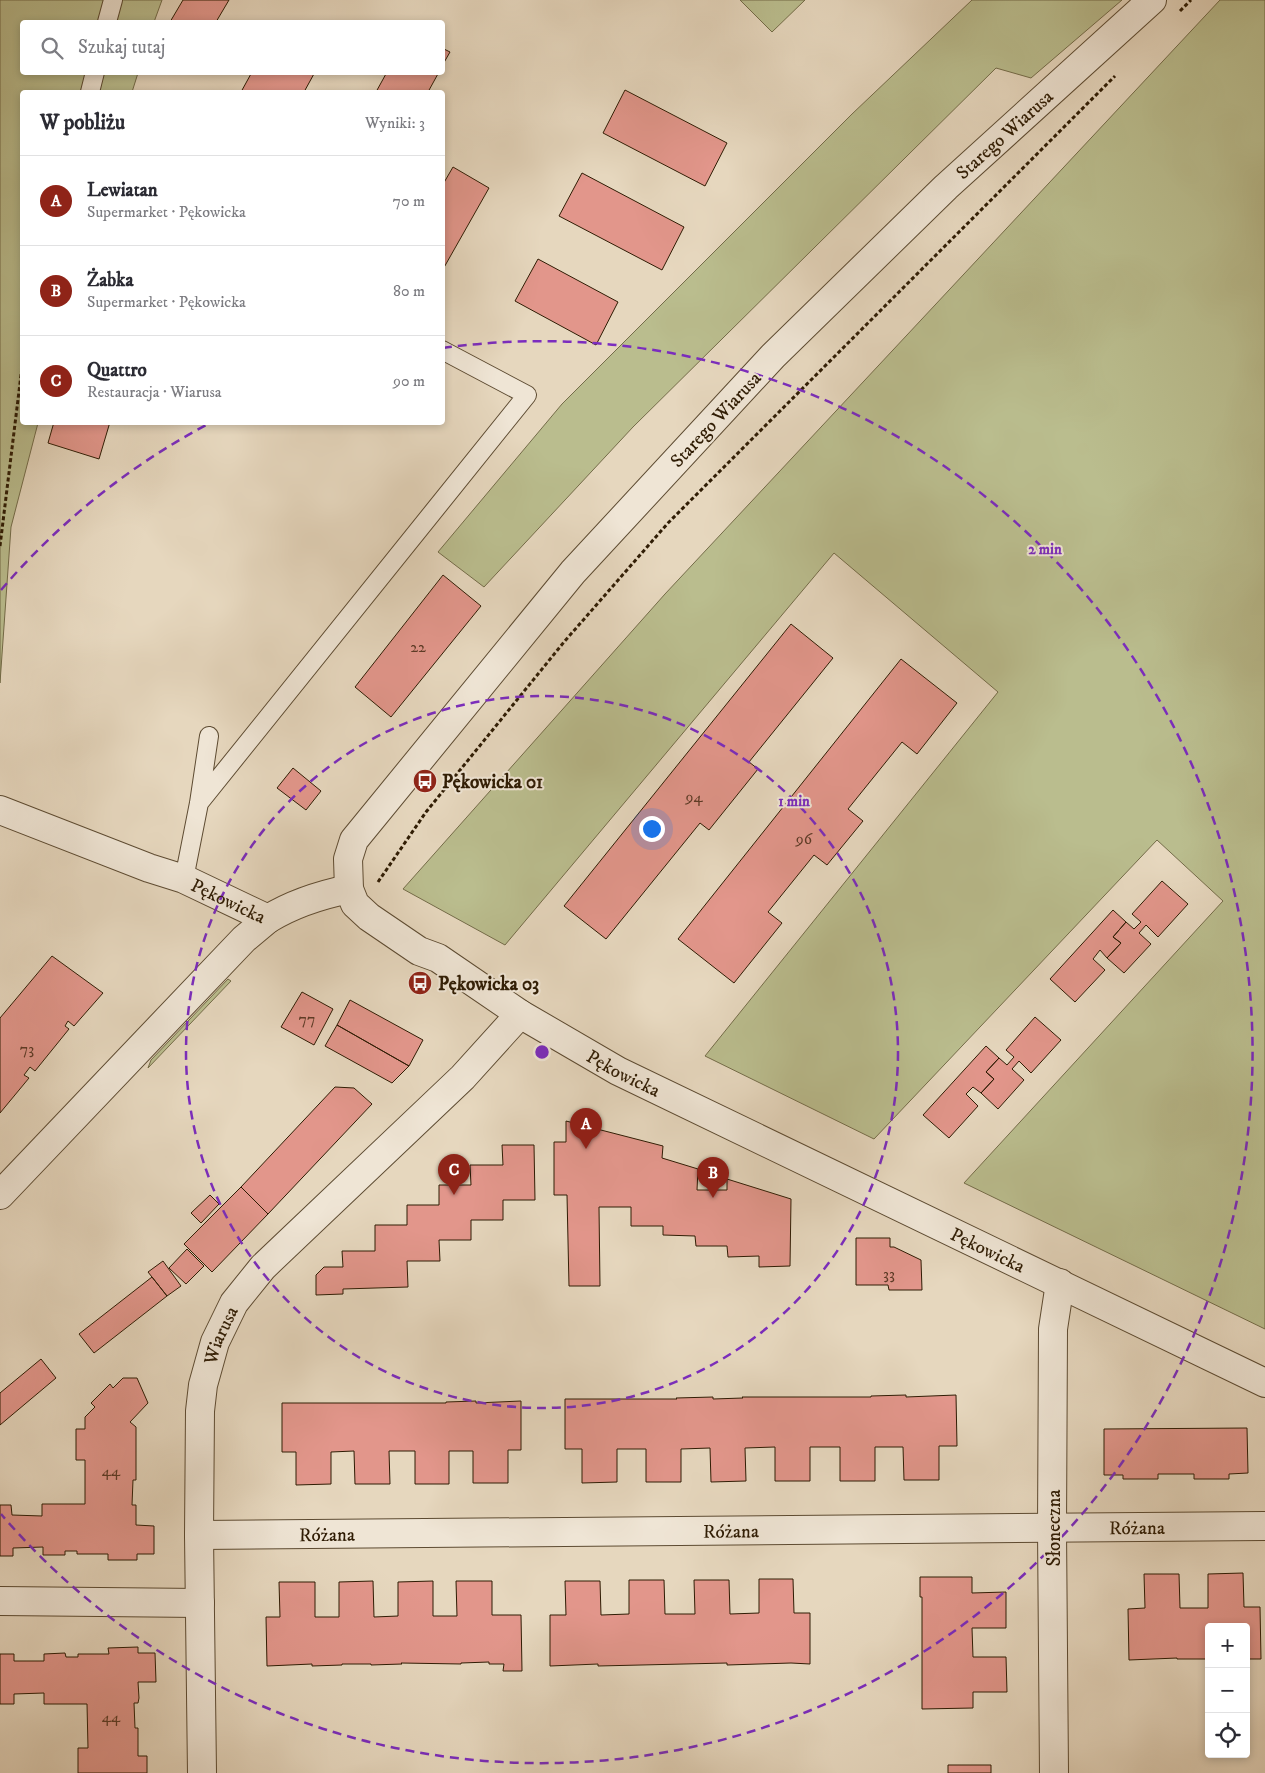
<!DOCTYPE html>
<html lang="pl">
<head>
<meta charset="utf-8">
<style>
  body { margin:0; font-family:"IM FELL DW Pica",serif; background:#f7f7f7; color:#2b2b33 }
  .controls { position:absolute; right:15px; bottom:15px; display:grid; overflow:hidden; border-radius:5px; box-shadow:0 2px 8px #0003 }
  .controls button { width:45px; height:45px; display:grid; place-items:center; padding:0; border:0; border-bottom:1px solid #e1e1e2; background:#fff; color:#2b2b33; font:25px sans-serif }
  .you { position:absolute; left:651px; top:828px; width:18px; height:18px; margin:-12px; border:4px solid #fff; border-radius:50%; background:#1a73e8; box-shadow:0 0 0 8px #1a73e833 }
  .badge { display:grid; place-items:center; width:32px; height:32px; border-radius:50%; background:#8f2418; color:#fff; font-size:16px; font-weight:700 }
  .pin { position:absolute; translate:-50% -41px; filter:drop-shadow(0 1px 2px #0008) }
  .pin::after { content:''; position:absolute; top:26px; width:18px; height:15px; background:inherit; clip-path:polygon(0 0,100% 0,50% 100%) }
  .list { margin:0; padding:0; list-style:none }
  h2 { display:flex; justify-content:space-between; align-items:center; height:65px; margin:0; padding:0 20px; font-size:21px }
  h2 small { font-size:16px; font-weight:400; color:#7c7c81 }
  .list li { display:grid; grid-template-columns:32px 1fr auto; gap:15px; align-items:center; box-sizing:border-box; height:90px; padding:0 20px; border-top:1px solid #e1e1e2 }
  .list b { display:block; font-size:19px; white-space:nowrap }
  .list p { margin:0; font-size:16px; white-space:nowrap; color:#7c7c81 }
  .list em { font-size:16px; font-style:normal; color:#7c7c81 }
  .icon { flex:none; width:28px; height:28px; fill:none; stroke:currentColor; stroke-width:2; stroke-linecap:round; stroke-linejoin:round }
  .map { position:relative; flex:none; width:1265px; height:1773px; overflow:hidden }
  .search { position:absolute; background:#fff; box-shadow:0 2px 8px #0003; left:20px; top:20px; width:425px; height:55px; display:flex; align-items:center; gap:12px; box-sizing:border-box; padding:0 18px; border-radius:5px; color:#7c7c81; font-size:19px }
  .panel { position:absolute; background:#fff; box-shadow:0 2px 8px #0003; left:20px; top:90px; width:425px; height:335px; border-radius:5px }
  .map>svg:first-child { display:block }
</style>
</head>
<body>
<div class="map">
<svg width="1265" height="1773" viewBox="0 0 1265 1773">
  <rect width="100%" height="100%" fill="#e6d7be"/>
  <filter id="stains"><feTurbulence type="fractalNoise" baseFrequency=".004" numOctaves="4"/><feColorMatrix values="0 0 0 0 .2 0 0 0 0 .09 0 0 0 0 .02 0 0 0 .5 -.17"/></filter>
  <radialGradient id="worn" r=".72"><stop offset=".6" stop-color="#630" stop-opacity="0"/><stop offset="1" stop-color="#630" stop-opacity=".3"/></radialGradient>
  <!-- green -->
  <path fill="#babd8e" stroke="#746c49" d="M0,0H162L154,22H22V72L138,73L132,92H22V422L38,423L11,527L0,683Z
    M740,0H805L772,32Z
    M972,0H1122L1031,78L996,68L633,427L484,587L438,552L562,404L852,114Z
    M1220,0H1265V1329L964,1183L1223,901L1157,840L874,1139L705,1056L998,692L834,553L505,945L403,889L665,594Z
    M228,979L231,981L148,1068L151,1060Z"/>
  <!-- building -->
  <path fill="#e2968b" stroke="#2f1c04" d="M183,0H229L216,22H170Z
    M442,48L450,52L442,66Z
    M252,72H315L304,92H241Z
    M387,72H439L428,92H376Z
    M625,90L727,143L705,186L603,133Z
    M453,167L489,188L442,271V186Z
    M582,173L684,227L662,270L559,216Z
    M538,259L618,302L596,345L515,301Z
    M54,422H110L99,459L48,443Z
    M443,575L481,606L391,717L355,687Z
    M791,624L833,658L749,762L758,769L709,830L700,823L606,939L564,906Z
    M901,659L957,703L917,754L902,742L848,809L863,821L827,865L814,855L768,912L782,923L734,983L678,939Z
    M293,768L321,791L306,810L277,788Z
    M1162,881L1188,904L1158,937L1146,925L1139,933L1151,944L1124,973L1107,958L1121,943L1113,937L1126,922L1134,929L1141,922L1132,914Z
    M1113,910L1126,922L1113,937L1121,943L1107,958L1100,950L1093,959L1105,970L1075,1002L1050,979Z
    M52,956L103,993L74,1026L68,1021L65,1026L69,1029L35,1071L30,1067L24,1075L29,1078L0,1113V1018Z
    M302,992L333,1009L314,1045L281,1027Z
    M350,1000L423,1040L409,1066L337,1025Z
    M1035,1017L1061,1040L1031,1073L1019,1061L1012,1069L1024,1080L998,1109L981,1093L994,1079L986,1072L999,1058L1007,1065L1014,1057L1006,1050Z
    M337,1025L409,1066L392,1083L325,1046Z
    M986,1046L999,1058L986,1072L994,1079L981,1093L973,1087L966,1094L978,1106L949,1138L923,1115Z
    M335,1087L354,1088L372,1104L268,1214L241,1187Z
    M566,1121L663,1146L662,1158L698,1169L697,1190H727V1179L791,1199L790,1266L759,1267V1256L728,1257L727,1246H696L695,1236L663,1235V1226H631V1207H599L600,1286H569L567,1195H554V1142H566Z
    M502,1145H534L535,1200H503V1220H471V1240H439L440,1261H407L408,1287L343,1289V1294L316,1295V1275L324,1267H343L342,1251H375V1225H407V1205H439V1185H471L470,1165H503Z
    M241,1187L268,1214L212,1272L184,1244Z
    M210,1195L219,1204L201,1223L191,1213Z
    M856,1238H890V1247H894L921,1260L922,1290H889L888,1285H856Z
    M187,1249L204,1266L186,1284L169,1268Z
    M163,1261L181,1286L167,1296L148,1272Z
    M152,1277L167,1296L94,1353L79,1334Z
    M41,1359L56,1378L0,1425V1393Z
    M123,1378H137L148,1403L130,1422L136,1427V1480H133L132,1505H136V1525L154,1526V1554H137V1560H108V1554H77V1551H65V1555H43V1547L13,1548V1556H0V1505H11L12,1515L42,1516V1504H85V1460H76V1429H85V1417L95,1407L91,1403L110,1384L113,1388Z
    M906,1395V1397L956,1395L957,1446H939V1480H904L903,1447H875V1481H840V1447H810V1481H775V1447L745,1448L746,1481L711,1482L710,1448L681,1449V1482H646V1449H617V1482L582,1483V1449H565V1399H677L676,1398L713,1397V1399L743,1398L742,1397H871V1396Z
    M476,1401V1403L521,1401V1450H508V1483H473V1451H449V1484H415V1451H389L390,1484H355L354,1451L331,1452V1484L296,1485V1452H282V1403H446V1402Z
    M1247,1428L1248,1473L1229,1474V1479H1194V1474H1158V1479H1123V1475H1104V1429Z
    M1243,1573L1244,1607H1260L1261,1659H1246V1627H1209V1659H1177V1658L1129,1660L1128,1609L1145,1608L1144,1574H1179L1180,1608H1208V1574Z
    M920,1577H972V1593L1006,1592V1628H972L973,1657H1006L1007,1692H973V1708L922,1709V1597H920Z
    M759,1579H793L794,1613H810V1664L791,1663L727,1665V1663L598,1666V1664L550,1666V1615H566L565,1581H600L601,1615L629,1614V1580H664L665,1614H695L694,1580H729L730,1614L759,1613Z
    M373,1581L374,1617L398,1616V1582L433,1581V1616H457L456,1581H492V1615H521L522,1671H503L504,1664H489V1662L461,1663V1664L401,1663L402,1664L371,1665V1664H342V1665L312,1666V1664L267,1666L266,1617H280L279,1582H315V1617H339V1582Z
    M138,1647V1653H155L156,1682H138L139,1698L138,1703H134L135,1728H138V1756H147V1773H78V1748H88L87,1704H44V1693L14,1694V1704H0V1654H14V1661H44V1654L65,1653L66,1657H78V1654H109L108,1648Z
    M948,1765H991V1773H948Z"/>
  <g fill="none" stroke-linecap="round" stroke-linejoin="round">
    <!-- lane casing -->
    <g stroke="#5d4b32" stroke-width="20">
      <path id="lane" d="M107,22L113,0
        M90,92L95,72
        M199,803L527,395L442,350
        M184,879L199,803L209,736"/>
    </g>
    <!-- street casing -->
    <g stroke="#5d4b32" stroke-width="30">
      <g id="street">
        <path id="s1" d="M1152,0L946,187L773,356L573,572L354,840L348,859L349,889L355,904L369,917L419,951L438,958L520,1014L618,1071L1265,1383"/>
        <path id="s2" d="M0,810L149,868L184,879L268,919C294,903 320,895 349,889"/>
        <path d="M0,1195L244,939L268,919"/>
        <path id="s3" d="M199,1535L1265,1526"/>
        <path d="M0,1601L200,1603"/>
        <path id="s4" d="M202,1773L199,1535L200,1411L203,1385L215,1342L234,1303L263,1267L463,1077L520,1014"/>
        <path d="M1054,1773L1052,1529L1053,1329L1060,1283"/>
      </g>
    </g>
    <!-- path -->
    <path stroke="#2f1c04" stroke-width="3" stroke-dasharray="4 2.5" stroke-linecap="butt" d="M1180,11L1191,0
      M0,546L22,367
      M378,882L426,812L564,642L668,523L1115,76"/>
    <!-- lane -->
    <use href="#lane" stroke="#efe5d5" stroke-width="18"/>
    <!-- street -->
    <use href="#street" stroke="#efe5d5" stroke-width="28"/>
  </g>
  <!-- distance rings -->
  <g fill="none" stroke="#7b2cbf" stroke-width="2.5" stroke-dasharray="9 6">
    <circle cx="542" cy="1052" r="356"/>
    <path d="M1 590A711 711 0 0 1 208 424M443 348A711 711 0 1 1 1 1514"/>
  </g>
  <!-- icons -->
  <defs>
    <g id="bus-disc" transform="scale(1.25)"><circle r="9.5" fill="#8f2418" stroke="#efe5d5"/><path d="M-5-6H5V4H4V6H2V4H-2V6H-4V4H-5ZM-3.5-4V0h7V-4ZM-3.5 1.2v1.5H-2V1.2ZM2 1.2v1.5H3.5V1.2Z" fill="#fff"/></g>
  </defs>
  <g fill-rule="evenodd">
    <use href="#bus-disc" x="425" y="781"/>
    <use href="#bus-disc" x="420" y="983"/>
  </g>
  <g text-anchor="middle" stroke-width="4" stroke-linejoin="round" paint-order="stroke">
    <!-- number labels -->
    <g font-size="16" fill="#5c3a26">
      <text x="418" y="652">22</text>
      <text x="694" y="802">94</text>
      <text x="804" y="844">96</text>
      <text x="307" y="1024">77</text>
      <text x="27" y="1054">73</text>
      <text x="889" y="1279">33</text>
      <text x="111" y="1476">44</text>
      <text x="111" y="1722">44</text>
    </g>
    <!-- street labels -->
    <g font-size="19" fill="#2f1c04" stroke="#efe5d5">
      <text transform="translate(1004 134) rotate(-42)" y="7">Starego Wiarusa</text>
      <text transform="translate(715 419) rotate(-47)" y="7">Starego Wiarusa</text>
      <text dy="7" stroke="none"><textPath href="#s2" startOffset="246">Pękowicka</textPath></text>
      <text dy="7" stroke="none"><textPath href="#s1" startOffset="1545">Pękowicka</textPath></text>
      <text dy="7" stroke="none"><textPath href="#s1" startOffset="1950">Pękowicka</textPath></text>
      <text dy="7" stroke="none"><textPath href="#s4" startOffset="441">Wiarusa</textPath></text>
      <text transform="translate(1053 1528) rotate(-90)" y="7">Słoneczna</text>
      <text dy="7" stroke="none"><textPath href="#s3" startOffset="938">Różana</textPath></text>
      <text dy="7" stroke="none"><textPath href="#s3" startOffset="532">Różana</textPath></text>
      <text dy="7" stroke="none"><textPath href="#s3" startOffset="128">Różana</textPath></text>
    </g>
    <!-- poi labels -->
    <g font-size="19" font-weight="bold" fill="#2f1c04" stroke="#efe5d5" text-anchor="start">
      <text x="442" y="788">Pękowicka 01</text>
      <text x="438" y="990">Pękowicka 03</text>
    </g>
  </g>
  <circle cx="542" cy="1052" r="8" fill="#7b2cbf" stroke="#efe5d5" stroke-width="2.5"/>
  <g font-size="15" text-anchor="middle" font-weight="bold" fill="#7b2cbf" stroke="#efe5d5" stroke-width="4" stroke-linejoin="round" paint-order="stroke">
    <text x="1045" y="554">2 min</text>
    <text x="794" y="806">1 min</text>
  </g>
  <rect width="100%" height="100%" filter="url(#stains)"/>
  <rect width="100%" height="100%" fill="url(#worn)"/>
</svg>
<div class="controls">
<button>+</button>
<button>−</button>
<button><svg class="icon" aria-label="locate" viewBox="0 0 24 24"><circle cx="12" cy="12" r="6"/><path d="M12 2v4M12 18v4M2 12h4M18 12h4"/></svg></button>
</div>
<div class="you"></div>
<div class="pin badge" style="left:586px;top:1149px">A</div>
<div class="pin badge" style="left:713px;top:1198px">B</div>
<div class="pin badge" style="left:454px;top:1195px">C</div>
<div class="search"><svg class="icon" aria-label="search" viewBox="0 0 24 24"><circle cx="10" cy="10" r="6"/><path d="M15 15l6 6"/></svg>Szukaj tutaj</div>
<section class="panel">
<h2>W pobliżu<small>Wyniki: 3</small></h2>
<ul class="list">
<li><span class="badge">A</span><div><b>Lewiatan</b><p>Supermarket · Pękowicka</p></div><em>70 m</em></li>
<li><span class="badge">B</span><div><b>Żabka</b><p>Supermarket · Pękowicka</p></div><em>80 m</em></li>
<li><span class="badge">C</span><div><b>Quattro</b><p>Restauracja · Wiarusa</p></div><em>90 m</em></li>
</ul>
</section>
</div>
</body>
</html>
